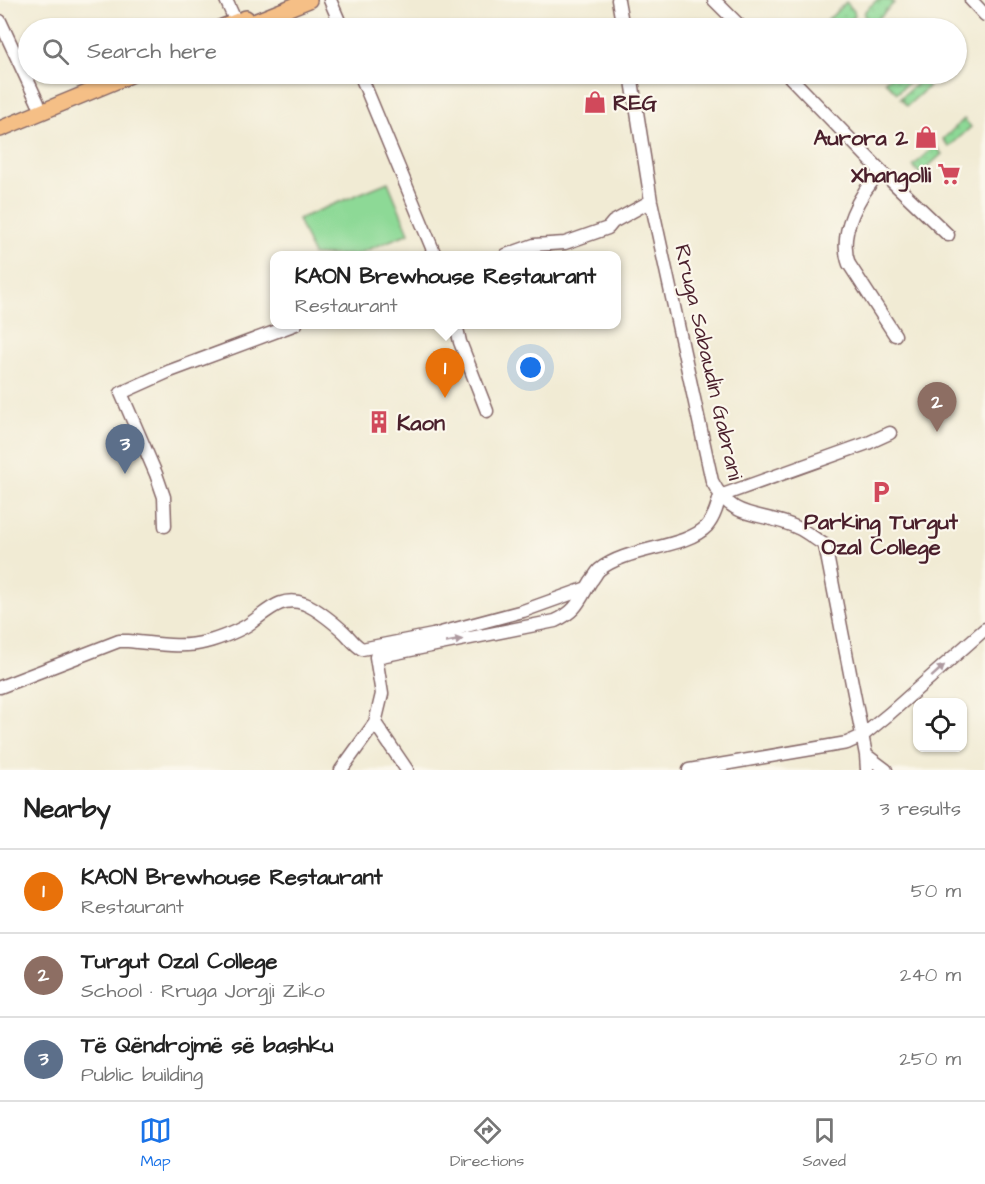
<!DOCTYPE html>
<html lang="en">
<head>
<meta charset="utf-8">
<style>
  body { margin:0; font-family:"Architects Daughter",sans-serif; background:#f2f2f2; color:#222 }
  .controls { position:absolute; right:18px; bottom:18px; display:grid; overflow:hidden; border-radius:12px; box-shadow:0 2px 4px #0004 }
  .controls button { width:54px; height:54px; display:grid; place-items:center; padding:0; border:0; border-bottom:2px solid #e0e0e0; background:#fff; color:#222; font:30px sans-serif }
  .you { position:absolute; left:531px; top:368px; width:21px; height:21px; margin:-15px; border:4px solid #fff; border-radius:50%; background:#1a73e8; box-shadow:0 0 0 9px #1a73e833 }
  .badge { display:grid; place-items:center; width:39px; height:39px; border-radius:50%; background:#1a73e8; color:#fff; font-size:20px; font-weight:700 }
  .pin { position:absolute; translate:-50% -50px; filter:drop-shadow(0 2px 3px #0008) }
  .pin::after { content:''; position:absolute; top:32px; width:21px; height:18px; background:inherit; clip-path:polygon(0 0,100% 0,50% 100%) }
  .popup { position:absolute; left:270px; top:251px; width:351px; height:78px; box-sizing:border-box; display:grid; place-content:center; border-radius:12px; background:#fff; filter:drop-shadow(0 2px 4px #0005); font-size:20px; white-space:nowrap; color:#767676 }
  .popup b { font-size:22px; color:#222 }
  .popup::after { content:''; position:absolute; left:50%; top:100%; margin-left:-12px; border:12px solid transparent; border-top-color:#fff }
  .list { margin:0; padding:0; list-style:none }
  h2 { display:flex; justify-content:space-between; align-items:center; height:78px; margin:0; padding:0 24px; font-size:26px }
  h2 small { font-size:20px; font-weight:400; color:#767676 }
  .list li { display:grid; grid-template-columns:39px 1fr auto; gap:18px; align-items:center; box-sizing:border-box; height:84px; padding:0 24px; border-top:2px solid #e0e0e0 }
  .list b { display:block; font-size:22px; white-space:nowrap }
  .list p { margin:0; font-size:20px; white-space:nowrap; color:#767676 }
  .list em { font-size:20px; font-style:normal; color:#767676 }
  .icon { flex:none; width:33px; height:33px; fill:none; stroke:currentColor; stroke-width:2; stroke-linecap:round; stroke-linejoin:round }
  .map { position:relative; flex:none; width:985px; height:770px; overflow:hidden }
  .search { position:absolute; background:#fff; box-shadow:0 2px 4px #0004; left:18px; right:18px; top:18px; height:66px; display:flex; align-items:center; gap:15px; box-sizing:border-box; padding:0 21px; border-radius:33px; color:#767676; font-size:22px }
  .sheet { height:330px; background:#fff }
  nav { display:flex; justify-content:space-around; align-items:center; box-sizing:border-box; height:84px; border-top:2px solid #e0e0e0; background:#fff; font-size:16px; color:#767676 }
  nav a { display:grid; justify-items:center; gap:3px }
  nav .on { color:#1a73e8 }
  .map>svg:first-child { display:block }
</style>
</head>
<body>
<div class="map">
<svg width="985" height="770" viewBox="0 0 985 770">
  <defs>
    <pattern id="grass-dots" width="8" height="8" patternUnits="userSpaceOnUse" patternTransform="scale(1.5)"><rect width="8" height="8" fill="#8dd996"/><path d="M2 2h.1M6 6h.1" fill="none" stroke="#7bba81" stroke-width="1.8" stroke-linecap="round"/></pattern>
  </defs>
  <rect width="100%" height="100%" fill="#fbf7ec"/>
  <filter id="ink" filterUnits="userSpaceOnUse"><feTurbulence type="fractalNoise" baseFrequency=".0167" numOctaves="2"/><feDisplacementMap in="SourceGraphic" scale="12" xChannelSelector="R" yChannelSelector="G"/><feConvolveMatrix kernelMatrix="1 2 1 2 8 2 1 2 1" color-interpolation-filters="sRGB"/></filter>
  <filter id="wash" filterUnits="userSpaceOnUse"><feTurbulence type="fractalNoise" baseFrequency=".008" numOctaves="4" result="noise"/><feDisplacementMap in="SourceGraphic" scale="24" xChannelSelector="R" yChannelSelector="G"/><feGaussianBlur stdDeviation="1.35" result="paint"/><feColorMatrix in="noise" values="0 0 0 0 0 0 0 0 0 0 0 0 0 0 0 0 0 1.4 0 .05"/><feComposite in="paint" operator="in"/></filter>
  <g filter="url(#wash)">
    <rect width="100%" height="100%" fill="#f1ebd4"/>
    <!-- grass -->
    <path fill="url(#grass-dots)" stroke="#6c7c60" stroke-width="1.5" d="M877,0H891L894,3L872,25L864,16L865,11Z
      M846,2L854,11L855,16L842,28H833L826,22Z
      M893,74H918L897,93L885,81Z
      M922,79L929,86L907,106L900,98Z
      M964,119L971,127L949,147L943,139Z
      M935,146L942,154L920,174L913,166Z"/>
    <!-- garden -->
    <path fill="#8dd996" stroke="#6c7c60" stroke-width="1.5" d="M388,182L409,233L355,255H313L298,219Z"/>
  </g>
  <g filter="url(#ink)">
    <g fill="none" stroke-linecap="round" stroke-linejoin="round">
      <!-- minor casing -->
      <g stroke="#846666" stroke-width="15">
        <path id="minor" d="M226,0L236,22
          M330,0L342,28
          M618,0L623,28
          M714,0L742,28
          M971,0L985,15
          M0,21L38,103
          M360,74L435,255
          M631,74L651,201L712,481C733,523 761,510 798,528C807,532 816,540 825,545L866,755L867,770
          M787,74L881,171L948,235
          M881,171C860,193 837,233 849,264L895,335
          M506,255L534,245L565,243L608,228L613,222L651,201
          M456,324L460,342L487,411
          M165,526L164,497L156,474L121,393L170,371L296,324
          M0,687L119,641H128C153,643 181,649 206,642C218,639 242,630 252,622C269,610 282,595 305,604C316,608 337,625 346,634C351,639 355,645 362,649L433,635L523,611L587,588
          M375,723L407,770
          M866,755L886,770
          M341,770L375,723L382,694L376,657L555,621C577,611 579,601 591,581C594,578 596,573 599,570C626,547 685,549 707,526C714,518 717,507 720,496L868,443L890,433
          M689,770L847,743L862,736L889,714L985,629"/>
      </g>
      <!-- major casing -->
      <g stroke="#846666" stroke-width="18">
        <path id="major" d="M220,28L246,18
          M239,28L309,0
          M0,129L133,74"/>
      </g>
      <!-- minor -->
      <use href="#minor" stroke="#fff" stroke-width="12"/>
      <!-- major -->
      <use href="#major" stroke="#f5bf86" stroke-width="15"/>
    </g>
    <!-- one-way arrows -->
    <defs><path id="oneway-solid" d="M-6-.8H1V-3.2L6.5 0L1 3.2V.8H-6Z" transform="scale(1.5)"/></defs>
    <g fill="#ae9aa0">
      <use href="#oneway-solid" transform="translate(454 641) rotate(-11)"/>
      <use href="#oneway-solid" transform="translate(938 671) rotate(-42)"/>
    </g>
  </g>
  <!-- icons -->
  <defs>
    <g id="shop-bare" transform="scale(1.8)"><path d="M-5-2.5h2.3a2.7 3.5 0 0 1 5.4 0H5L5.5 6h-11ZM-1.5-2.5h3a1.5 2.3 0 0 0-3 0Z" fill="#d1495b" stroke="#fbf7ec" stroke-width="2.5" paint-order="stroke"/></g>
    <g id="supermarket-bare" transform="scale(1.8)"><path d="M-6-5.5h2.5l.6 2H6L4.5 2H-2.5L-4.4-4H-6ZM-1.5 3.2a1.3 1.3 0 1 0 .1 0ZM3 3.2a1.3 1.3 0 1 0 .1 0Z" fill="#d1495b" stroke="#fbf7ec" stroke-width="2.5" paint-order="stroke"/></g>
    <g id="building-bare" transform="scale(1.8)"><path d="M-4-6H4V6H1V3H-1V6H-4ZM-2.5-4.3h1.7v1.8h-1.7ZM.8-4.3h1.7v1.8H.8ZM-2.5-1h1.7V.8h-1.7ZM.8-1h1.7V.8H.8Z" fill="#d1495b" stroke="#fbf7ec" stroke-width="2.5" paint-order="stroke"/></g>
    <g id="parking-bare" transform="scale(1.8)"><path d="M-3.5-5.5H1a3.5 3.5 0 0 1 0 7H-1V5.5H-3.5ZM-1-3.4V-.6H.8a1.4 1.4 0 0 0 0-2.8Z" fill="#d1495b" stroke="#fbf7ec" stroke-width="2.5" paint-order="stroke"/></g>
  </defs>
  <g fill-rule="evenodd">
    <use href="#shop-bare" x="595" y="102"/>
    <use href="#shop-bare" x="926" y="137"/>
    <use href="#supermarket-bare" x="949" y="174"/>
    <use href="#building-bare" x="379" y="422"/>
    <use href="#parking-bare" x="881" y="492"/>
  </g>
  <g text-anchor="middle" stroke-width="4.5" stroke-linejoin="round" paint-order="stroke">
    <!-- poi labels -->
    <g font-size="22" font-weight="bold" fill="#4a1f2b" stroke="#fbf7ec" text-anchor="start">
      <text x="613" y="110">REG</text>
      <text x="908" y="145" text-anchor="end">Aurora 2</text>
      <text x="931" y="182" text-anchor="end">Xhangolli</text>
      <text x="397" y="430">Kaon</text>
      <text x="881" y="529" text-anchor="middle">Parking Turgut<tspan x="881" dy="25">Ozal College</tspan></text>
    </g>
    <!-- street labels -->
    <g font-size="22" fill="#4a1f2b" stroke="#fbf7ec">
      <text transform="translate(710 362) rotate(77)" y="8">Rruga Sabaudin Gabrani</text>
    </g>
  </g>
</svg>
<div class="controls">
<button><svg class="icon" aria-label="locate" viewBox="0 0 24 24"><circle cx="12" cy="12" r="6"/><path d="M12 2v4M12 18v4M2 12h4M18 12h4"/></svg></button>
</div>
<div class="you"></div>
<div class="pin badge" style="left:445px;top:398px;background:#e8710a">1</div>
<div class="popup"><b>KAON Brewhouse Restaurant</b>Restaurant</div>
<div class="pin badge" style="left:937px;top:432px;background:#8d6e63">2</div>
<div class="pin badge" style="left:125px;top:474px;background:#5c6f8a">3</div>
<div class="search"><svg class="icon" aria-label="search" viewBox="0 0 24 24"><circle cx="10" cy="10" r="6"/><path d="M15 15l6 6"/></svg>Search here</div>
</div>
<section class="sheet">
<h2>Nearby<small>3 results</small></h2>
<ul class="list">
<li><span class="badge" style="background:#e8710a">1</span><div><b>KAON Brewhouse Restaurant</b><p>Restaurant</p></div><em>50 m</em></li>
<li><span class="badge" style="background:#8d6e63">2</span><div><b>Turgut Ozal College</b><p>School · Rruga Jorgji Ziko</p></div><em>240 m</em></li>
<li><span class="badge" style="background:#5c6f8a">3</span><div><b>Të Qëndrojmë së bashku</b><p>Public building</p></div><em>250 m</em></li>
</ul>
</section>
<nav>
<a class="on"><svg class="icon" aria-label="map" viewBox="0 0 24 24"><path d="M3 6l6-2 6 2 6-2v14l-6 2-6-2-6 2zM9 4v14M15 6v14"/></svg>Map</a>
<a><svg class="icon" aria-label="directions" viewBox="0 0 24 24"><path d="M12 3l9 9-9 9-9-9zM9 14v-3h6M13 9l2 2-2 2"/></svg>Directions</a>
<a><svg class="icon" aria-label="saved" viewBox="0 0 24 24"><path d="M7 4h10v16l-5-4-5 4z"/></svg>Saved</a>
</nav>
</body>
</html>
